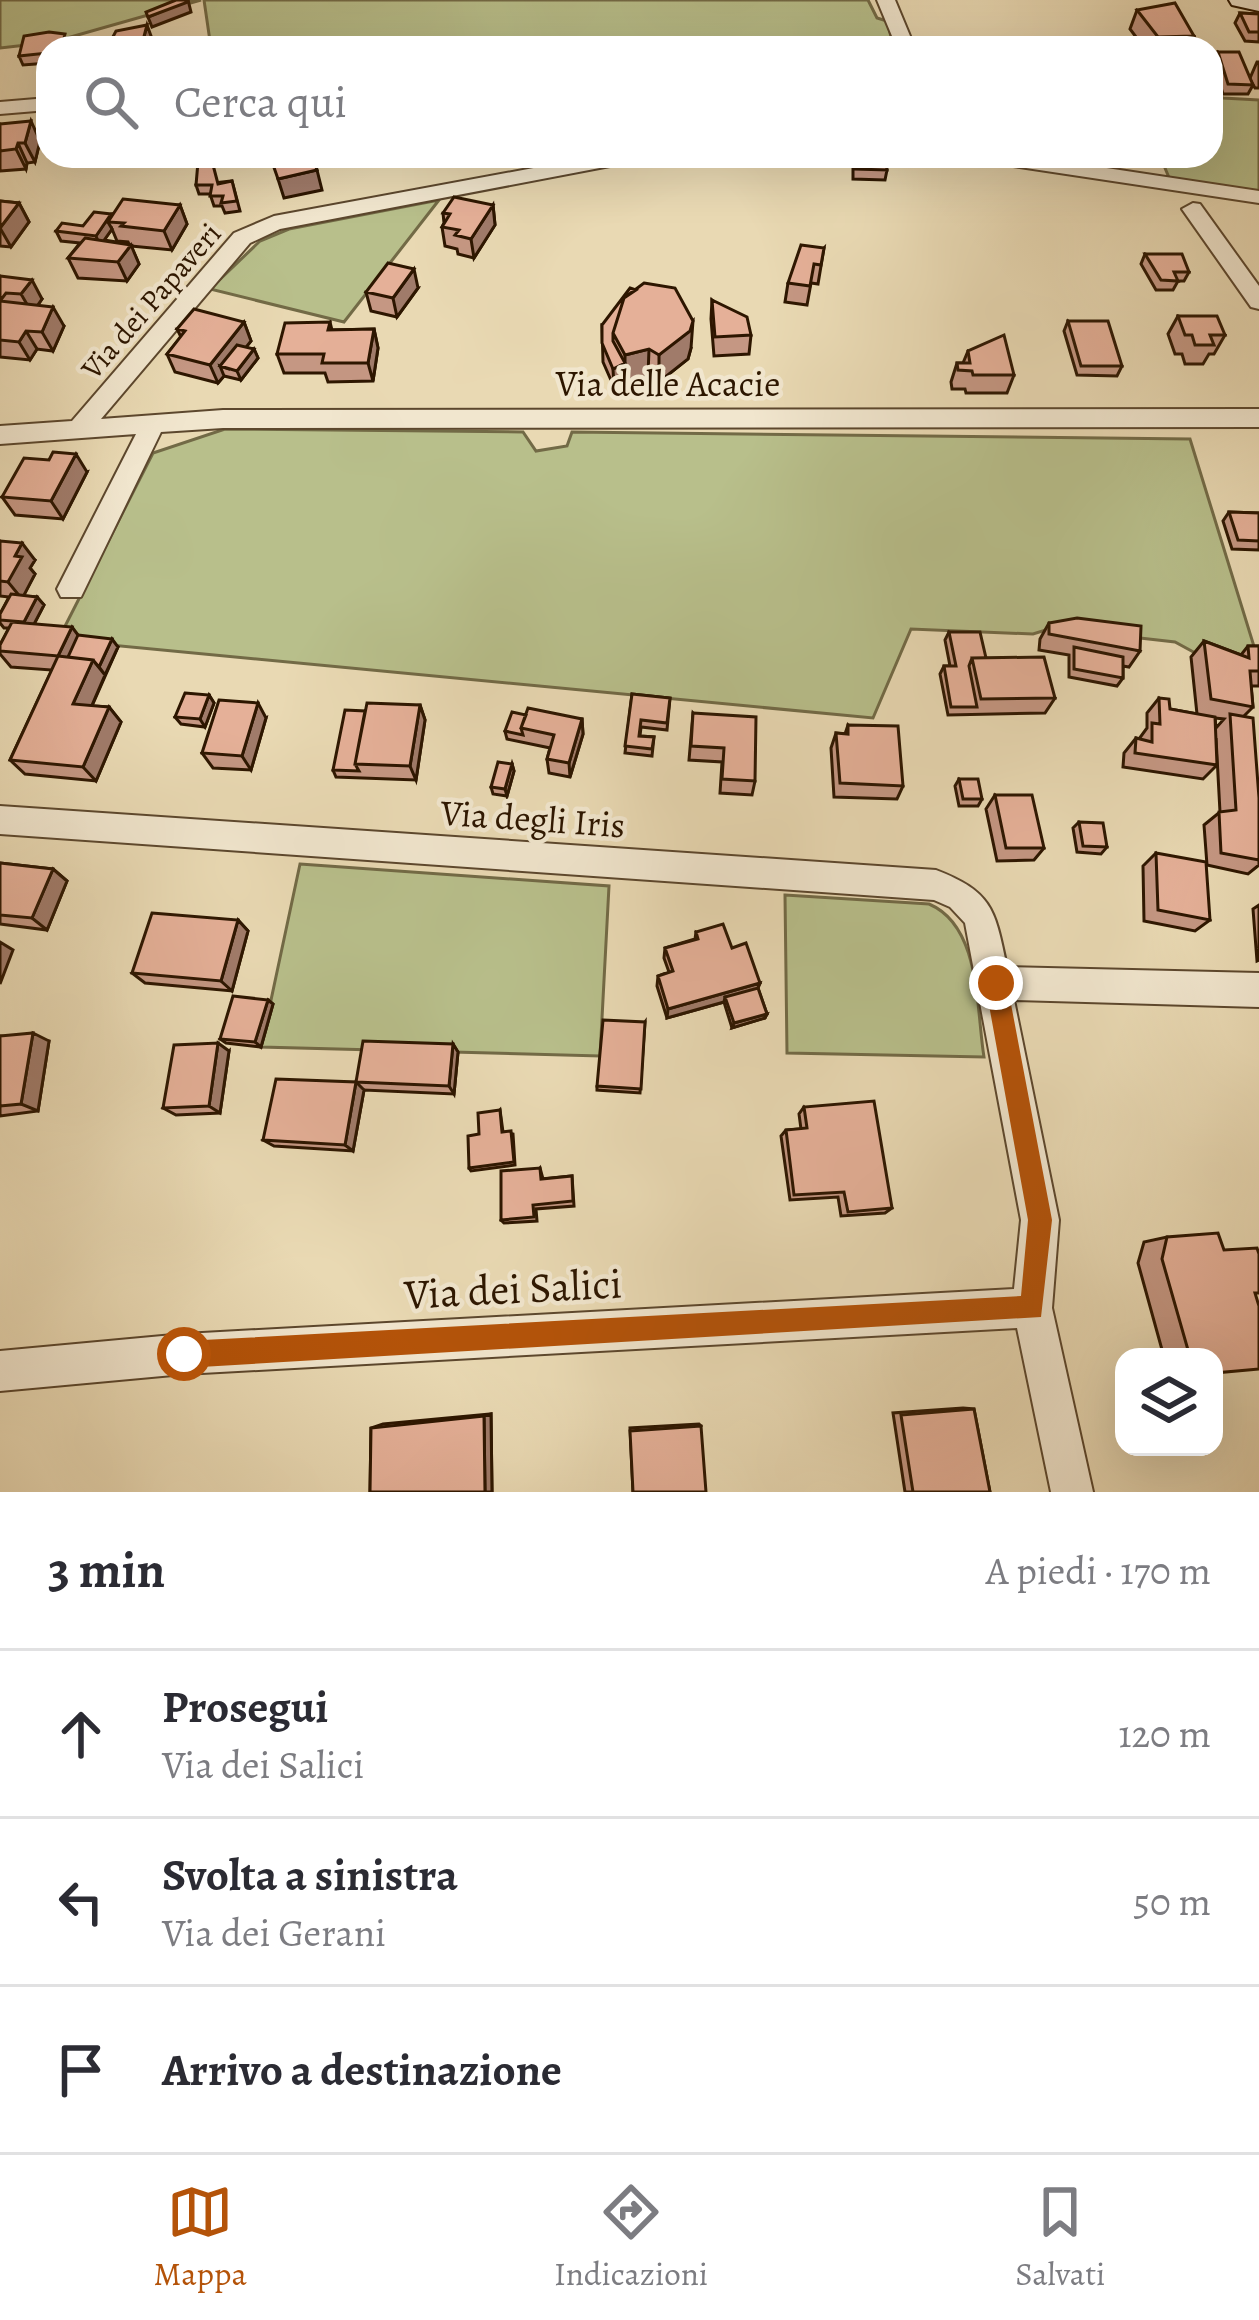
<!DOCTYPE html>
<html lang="it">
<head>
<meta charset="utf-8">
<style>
  body { margin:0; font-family:Alegreya,serif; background:#f2f2f3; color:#2b2b33 }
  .controls { position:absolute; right:36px; bottom:36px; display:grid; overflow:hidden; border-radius:24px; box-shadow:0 12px 48px #0002 }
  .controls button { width:108px; height:108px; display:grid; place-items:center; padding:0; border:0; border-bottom:3px solid #e1e1e2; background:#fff; color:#2b2b33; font:60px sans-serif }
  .stop { position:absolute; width:36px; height:36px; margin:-27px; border:9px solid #b45309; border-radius:50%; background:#fff }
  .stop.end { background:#b45309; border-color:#fff; box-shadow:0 3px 12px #0008 }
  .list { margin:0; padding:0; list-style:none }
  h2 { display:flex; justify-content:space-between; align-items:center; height:156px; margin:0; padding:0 48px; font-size:51px }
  h2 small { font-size:39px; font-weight:400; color:#7c7c81 }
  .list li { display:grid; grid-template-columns:78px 1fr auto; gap:36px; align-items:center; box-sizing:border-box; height:168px; padding:0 48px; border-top:3px solid #e1e1e2 }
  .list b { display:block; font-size:45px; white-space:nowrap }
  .list p { margin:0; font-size:39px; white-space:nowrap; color:#7c7c81 }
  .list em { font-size:39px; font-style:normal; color:#7c7c81 }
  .icon { flex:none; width:66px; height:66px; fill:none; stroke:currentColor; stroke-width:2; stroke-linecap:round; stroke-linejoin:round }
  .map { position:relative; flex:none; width:1259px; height:1492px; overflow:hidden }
  .search { position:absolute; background:#fff; box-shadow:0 12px 48px #0002; left:36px; right:36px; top:36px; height:132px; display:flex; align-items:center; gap:30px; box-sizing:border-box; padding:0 42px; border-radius:36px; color:#7c7c81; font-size:45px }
  .sheet { height:660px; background:#fff }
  nav { display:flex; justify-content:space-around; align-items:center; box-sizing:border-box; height:168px; border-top:3px solid #e1e1e2; background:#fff; font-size:33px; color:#7c7c81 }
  nav a { display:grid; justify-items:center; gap:6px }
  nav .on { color:#b45309 }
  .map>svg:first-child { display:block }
</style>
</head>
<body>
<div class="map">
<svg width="1259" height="1492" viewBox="0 0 1259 1492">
  <rect width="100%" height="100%" fill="#e9d9b3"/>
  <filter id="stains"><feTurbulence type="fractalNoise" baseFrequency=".00167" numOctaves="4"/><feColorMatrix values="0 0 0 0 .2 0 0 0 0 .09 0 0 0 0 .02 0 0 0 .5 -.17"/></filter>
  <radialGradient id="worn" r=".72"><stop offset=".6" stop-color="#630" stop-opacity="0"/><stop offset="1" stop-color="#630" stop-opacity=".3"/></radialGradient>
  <!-- green -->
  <path fill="#b8bf8b" stroke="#726a46" stroke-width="3" d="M0,0H201L53,42L0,48Z
    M204,0H868L877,18L887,21L894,48H211Z
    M1211,86L1223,98L1259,100V193L1170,180L1160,156H1211Z
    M439,200L344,322L210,289L260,241L289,229Z
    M225,429L523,432L536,451L567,446L572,432L1190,439L1257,656L1199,655L1175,642L1052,628L1033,634L911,629L873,718L58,640L153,453Z
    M300,864L609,886L600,1056L261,1047Z
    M785,895L929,904C981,926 976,1008 984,1057L787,1053Z"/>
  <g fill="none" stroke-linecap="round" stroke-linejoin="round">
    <!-- street casing -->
    <g stroke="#5c472d" stroke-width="4">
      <path id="street" d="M877,0H895L915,48H897Z
        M48,98V110L0,114V102Z
        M598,156H641L631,162L280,229L250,243L101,419L223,410L1259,409V427L223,428L161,432L81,597H61L57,589L136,434L0,444V426L72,421L234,233L274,216Z
        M976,156H1027L1259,191V203L986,162Z
        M1193,203L1200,204L1259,286V309L1251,307L1182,209Z
        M0,806L936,870C993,892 995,910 1007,967L1259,973V1007L1014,1000L1059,1220L1052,1308L1093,1492H1051L1017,1328L184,1374L0,1391V1351L184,1334L1014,1289L1021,1220L965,923L950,907L934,900L0,834Z"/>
    </g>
    <!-- secondary casing -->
    <g stroke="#2d1600" stroke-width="4">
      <path id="secondary" d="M1229,0H1259V11L1232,5Z"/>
    </g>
    <!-- street -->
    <use href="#street" fill="#f1e6ce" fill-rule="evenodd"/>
    <!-- secondary -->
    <use href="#secondary" fill="#f1e6ce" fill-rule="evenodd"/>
  </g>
  <!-- wall -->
  <path fill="#c59783" stroke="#2d1600" stroke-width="3" fill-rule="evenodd" d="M1137,10L1194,36L1189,48H1120L1122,43L1142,45L1130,29Z
    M1240,13L1259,14V42L1245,41L1235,23Z
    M48,48V63L23,65L19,56Z
    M1218,52L1250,78L1257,62H1259V88H1255L1251,81L1253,85L1248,94H1223L1213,62Z
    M0,124L40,141L35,162L27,163L26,169L0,171Z
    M107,156H144V160L109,162Z
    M853,156L887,170L885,180L853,179Z
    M232,181L240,211L225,213L222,206H214L210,194H199L196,185Z
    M0,201L19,203L29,222L11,247L0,246Z
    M180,205L187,224L172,250L131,246L139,264L127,281L78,278L68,258L80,243L61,241L56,231L83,226L111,214ZM112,229L117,241L128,242L129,244L104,240Z
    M493,205L495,225L474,258L458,254L457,249L445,246L442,227L444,223L443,213Z
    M824,248L818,284L811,283L807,305L785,302L788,283Z
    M1145,254L1189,272L1184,281H1178L1173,290H1156L1141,264Z
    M0,276L42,299L38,305L64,326L53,351L37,349L30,360L0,357Z
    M418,288L397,317L371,311L366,292Z
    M712,300L751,335L749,354L714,356L711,319Z
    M1178,316L1225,335L1214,354H1209L1203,364H1185L1182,354H1175L1168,334Z
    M1068,321L1122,366L1117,376L1077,375L1064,331Z
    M244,322L251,341L246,347L254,349L258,358L241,380L224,376L218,383L175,372L167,354L181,337L177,329Z
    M330,322L332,330L374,329L378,348L373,381L328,382L325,373H284L277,354Z
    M602,325L691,348L688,359L659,382L648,376L614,387L603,362Z
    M968,351L1014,375L1007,393H966L965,389H952L951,382L957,363H963Z
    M87,472L63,519L15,515L2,497Z
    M1229,512L1259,513V550L1232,549L1223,521Z
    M0,541L35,560L30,568L35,574L23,596L37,597L44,605L34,624L118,647L92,706L109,707L121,722L96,781L25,774L10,760L52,670L11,667L0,654V645L9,628H4L0,623V614L9,597L0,596Z
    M1049,623L1140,651L1129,667L1123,666V678L1117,686L1069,677V655L1039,650L1040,639Z
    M949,632L986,658L1055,698L1045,713L948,715L940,674L944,666H950L945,640Z
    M1204,641L1241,655L1248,646H1259V686H1251L1253,707L1244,716L1259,798V865L1248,874L1207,865L1204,825L1220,812L1216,738L1217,765L1203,779L1123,767L1124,753L1136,738L1139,739L1147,728V713L1159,698L1170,709L1197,714L1191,657ZM1215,718L1224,719L1216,728Z
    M632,694L670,698L667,730L641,727L640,736L654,737L652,756L625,753Z
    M209,695L214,703L205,727L181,724L175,717Z
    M420,705L425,720L416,780L336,777L333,770L365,711Z
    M693,713L755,781L752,795L720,793L722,762L689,760Z
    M526,715L582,719L583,734L570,777L549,773L547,759L550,748L507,739L505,731Z
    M266,718L251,770L213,768L202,753Z
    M848,725L903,786L897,799L834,797L831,748L836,733L845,734Z
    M512,764L514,771L507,796L493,794L491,787Z
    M959,779L982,799L978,806H959L955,786Z
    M995,795L1044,848L1034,860L997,861L986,809Z
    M1079,822L1107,847L1101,854L1077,852L1073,828Z
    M1156,853L1210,920L1195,931L1144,921L1143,866Z
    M0,863L53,869L67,881L47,930L0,924Z
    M1259,905V960L1257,961L1253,909Z
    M238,920L248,931L232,991L145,983L132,973Z
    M696,932L732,948L760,983L758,988L767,1014L765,1018L732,1028L724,1002L667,1018L657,986L658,976L669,972L664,958L665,948L695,939Z
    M268,1000L273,1004L261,1047L226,1043L220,1039Z
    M645,1022L640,1093L597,1090V1086Z
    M0,1036L49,1041L38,1111L0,1116Z
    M453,1044L458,1052L454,1094L364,1090L353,1151L274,1146L263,1140L356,1082Z
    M229,1051L220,1113L176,1115L163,1108Z
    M804,1107L892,1208L885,1213L841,1216L838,1197L790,1200L781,1136L786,1130L801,1129L799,1114Z
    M500,1110L503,1132L513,1134L515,1165L471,1171L469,1168L479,1134Z
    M540,1168L543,1179L572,1176L574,1206L536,1209L537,1221L504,1223L501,1220Z
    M1167,1237L1224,1250L1255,1293L1214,1357H1164L1138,1263L1144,1242Z
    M963,1408L974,1409L990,1492H905L893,1413Z
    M491,1414L492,1492H370L371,1428L383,1424Z
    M699,1424L701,1426L633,1492L630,1428Z"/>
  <!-- shaded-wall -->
  <path fill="#a07b6a" stroke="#2d1600" stroke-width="3" d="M188,0L191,12L152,27L148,17Z
    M147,25L154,44L153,48H141Z
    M31,121L40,141L35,162L25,143Z
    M18,143L27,163L26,169L16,149Z
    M563,156V163L546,166L545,157Z
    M317,170L322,190L284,198L278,179Z
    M19,203L29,222L11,247L0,228Z
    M180,205L187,224L172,250L164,231Z
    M493,205L495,225L474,258L471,239Z
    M111,214L108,222L112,229L100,246L96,236Z
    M131,245L139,264L127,281L118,262Z
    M414,269L418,288L397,317L393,298Z
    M32,280L42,299L32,313L21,294Z
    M53,307L64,326L53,351L42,332Z
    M693,321L691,348L688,359L659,382V355Z
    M244,322L251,341L229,369L220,366L224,376L218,383L210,365Z
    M374,329L378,348L373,381L368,363Z
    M26,331L37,349L30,360L19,342Z
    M254,349L258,358L241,380L237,371Z
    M649,349L648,376L614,387L613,369L625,363V355Z
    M76,454L87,472L63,519L51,501Z
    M22,543L35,560L30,568L35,574L22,599L8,582L15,556Z
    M37,597L44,605L31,630L24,622Z
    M72,627L84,643L74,665L58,656Z
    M112,639L118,647L105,675L99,667Z
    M93,660L105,675L86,719L73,704Z
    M209,695L214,703L205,727L200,719Z
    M258,703L266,718L251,770L242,756Z
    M420,705L425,720L416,780L410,766Z
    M109,707L121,722L96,781L83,767Z
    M582,719L583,734L570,777L569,763Z
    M512,764L514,771L507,796L505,789Z
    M53,869L67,881L47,930L32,918Z
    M238,920L248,931L232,991L221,981Z
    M0,942L13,950L0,984Z
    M760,983L756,993L725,997L724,1002L667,1018L668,1009Z
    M268,1000L273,1004L261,1047L255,1042Z
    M767,1014L765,1018L732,1028L734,1023Z
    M33,1033L49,1041L38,1111L21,1104Z
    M218,1043L229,1051L220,1113L209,1106Z
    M453,1044L458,1052L454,1094L449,1086Z
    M356,1082L364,1090L353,1151L345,1145Z
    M491,1414L492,1492H485L484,1416Z"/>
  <!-- building -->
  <path fill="#e5b098" stroke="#2d1600" stroke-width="3" d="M176,0H188V2L148,17L146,12Z
    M1175,3L1194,36L1158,37L1137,10Z
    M1240,13L1259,14V32H1249Z
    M147,25L141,48H107L116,31Z
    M49,32L65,34L63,42H70L68,48H48V53L19,56L24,36Z
    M1122,43L1154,46L1155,48H1124Z
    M1218,52H1239L1253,85L1228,84Z
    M31,121L25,143H18L16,149L0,151V124Z
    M270,156H312L317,170L278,179Z
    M854,156H886L887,170L855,169Z
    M212,161L218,184L232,181L237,201L221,203L223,196H210L212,185H196L198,162Z
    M454,197L493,205L471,239L455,235L459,230L442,227L450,214L443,213Z
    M123,199L180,205L164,231L121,226L124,223L108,222Z
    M0,201L19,203L0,228Z
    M94,212L111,214L96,236L56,231L62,223L83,226Z
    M85,238L131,245L118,262L68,258Z
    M801,245L824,248L821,265L814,264L810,286L788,283Z
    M1145,254H1182L1189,272H1174L1178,281L1161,280Z
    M388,263L414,269L393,298L366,292Z
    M0,276L32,280L21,294L6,293L0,301L53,307L42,332L26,331L19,342L0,340Z
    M644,283L675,288L693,321L690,331L659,355L649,349L625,355L613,333L624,298Z
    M630,288L636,290L624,298L613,333V341L625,363L613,369L602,343V325Z
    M712,300L747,317L751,335L715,337Z
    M194,309L244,322L210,365L167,354L185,331L177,329Z
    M1178,316H1217L1225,335H1210L1214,345H1195L1192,335H1185Z
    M1068,321H1108L1122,366H1081Z
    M330,322L328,330L374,329L368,363H322L324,354H277L285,323Z
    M1004,335L1014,375H973L972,371L958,370L957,363H970L968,351Z
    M237,345L254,349L237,371L220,366Z
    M53,452L76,454L51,501L2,497L24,458L49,460Z
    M1229,512L1259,513V541L1238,540Z
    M0,541L22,543L15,556L22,557L8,582L0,581Z
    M11,594L37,597L24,622L0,620V614Z
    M1077,618L1141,626L1140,651L1049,634V623Z
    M12,622L72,627L58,656L0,651V645Z
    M949,632H980L986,658H972L969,666L977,707H951L944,666H956Z
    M78,635L112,639L99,667L93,660L68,657Z
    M1204,641L1249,658L1248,646H1259V671H1250L1253,707L1211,699Z
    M1074,647L1123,657V678L1074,669Z
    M58,656L93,660L73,704L109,707L83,767L10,760Z
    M1044,657L1055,698L981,699L972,658Z
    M185,693L209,695L200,719L175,717Z
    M632,694L670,698L667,723L641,720L639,736L654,737L652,749L625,746Z
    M1159,698L1169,699L1170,709L1215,717L1217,765L1135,753L1136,738L1152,742V723L1160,724Z
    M219,700L258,703L242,756L202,753Z
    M367,703L420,705L410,766L355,764Z
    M528,708L582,719L569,763L547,759L554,735L521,728Z
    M345,710L365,711L355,764L359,771L333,770Z
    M512,712L526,715L521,728L523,735L505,731Z
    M693,713L756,717L755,781L722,779L724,748L691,746Z
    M1230,714L1253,718L1259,798V860L1221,853L1219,812L1236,810Z
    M848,725L898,726L903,786L840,783L836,733L848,734Z
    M498,762L512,764L505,789L491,787Z
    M959,779H978L982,799H963Z
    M995,795H1032L1044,848H1006Z
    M1079,822L1103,823L1107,847L1083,846Z
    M1156,853L1206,862L1210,920L1158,910Z
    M0,863L53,869L32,918L0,915Z
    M152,913L238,920L221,981L132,973Z
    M723,924L732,948L746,943L760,983L668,1009L658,976L673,971L665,948L698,939L696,932Z
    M758,988L767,1014L734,1023L725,997Z
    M233,996L268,1000L255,1042L220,1039Z
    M603,1020L645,1022L641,1089L597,1086Z
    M33,1033L21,1104L0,1106V1036Z
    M363,1041L453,1044L449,1086L356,1082Z
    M218,1043L209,1106L163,1108L174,1045Z
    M276,1079L356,1082L345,1145L263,1140Z
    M874,1101L892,1208L848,1212L844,1192L794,1195L786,1130L807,1128L804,1107Z
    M500,1110L502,1132L511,1131L514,1162L469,1168L468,1136L479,1134L478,1113Z
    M540,1168L541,1179L572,1176L573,1201L533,1205L534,1217L501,1220V1171Z
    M1218,1233L1224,1250L1257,1248L1259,1254V1293H1255L1259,1306V1369L1214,1373V1357H1190L1162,1259L1167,1237Z
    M974,1409L990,1492H913L901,1415Z
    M484,1416L485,1492H370L371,1428Z
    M701,1426L706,1492H633L630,1431Z"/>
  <!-- route -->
  <path fill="#b45309" d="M996,973L1007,983L1052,1220L1041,1317L184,1368L175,1364L171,1354L175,1345L184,1341L1021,1296L1028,1220L985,983Z"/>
  <g text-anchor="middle" stroke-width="9" stroke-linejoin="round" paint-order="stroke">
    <!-- far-street labels -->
    <g font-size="30" fill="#2d1600" stroke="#f1e6ce">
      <text transform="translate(151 301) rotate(-49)" y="10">Via dei Papaveri</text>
    </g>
    <!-- street labels -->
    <g font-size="36" fill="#2d1600" stroke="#f1e6ce">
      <text x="668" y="396">Via delle Acacie</text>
      <text transform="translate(533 818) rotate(4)" y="13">Via degli Iris</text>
    </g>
    <!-- near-street labels -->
    <g font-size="42" fill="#2d1600" stroke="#f1e6ce">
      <text transform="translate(513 1288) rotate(-3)" y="15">Via dei Salici</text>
    </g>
  </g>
  <rect width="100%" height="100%" filter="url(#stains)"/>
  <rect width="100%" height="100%" fill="url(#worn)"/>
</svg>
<div class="controls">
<button><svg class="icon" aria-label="layers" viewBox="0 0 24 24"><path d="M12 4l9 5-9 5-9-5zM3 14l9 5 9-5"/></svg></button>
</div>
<div class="stop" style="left:184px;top:1354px"></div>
<div class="stop end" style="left:996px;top:983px"></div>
<div class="search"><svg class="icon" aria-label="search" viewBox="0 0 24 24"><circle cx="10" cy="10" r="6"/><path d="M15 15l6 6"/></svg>Cerca qui</div>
</div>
<section class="sheet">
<h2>3 min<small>A piedi · 170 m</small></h2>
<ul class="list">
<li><svg class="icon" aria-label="ahead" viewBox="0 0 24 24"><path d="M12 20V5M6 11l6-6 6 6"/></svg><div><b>Prosegui</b><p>Via dei Salici</p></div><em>120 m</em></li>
<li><svg class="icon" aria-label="left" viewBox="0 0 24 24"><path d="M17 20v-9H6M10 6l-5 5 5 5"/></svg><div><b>Svolta a sinistra</b><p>Via dei Gerani</p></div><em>50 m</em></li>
<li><svg class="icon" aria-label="arrive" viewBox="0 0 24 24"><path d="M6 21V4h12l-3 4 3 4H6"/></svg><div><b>Arrivo a destinazione</b></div></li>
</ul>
</section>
<nav>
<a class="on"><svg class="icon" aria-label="map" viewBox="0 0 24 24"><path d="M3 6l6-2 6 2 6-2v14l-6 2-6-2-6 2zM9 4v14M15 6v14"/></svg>Mappa</a>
<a><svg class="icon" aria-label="directions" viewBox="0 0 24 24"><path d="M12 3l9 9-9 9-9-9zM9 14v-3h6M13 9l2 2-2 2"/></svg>Indicazioni</a>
<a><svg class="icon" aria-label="saved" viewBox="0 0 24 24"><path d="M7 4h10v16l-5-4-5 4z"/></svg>Salvati</a>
</nav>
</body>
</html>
